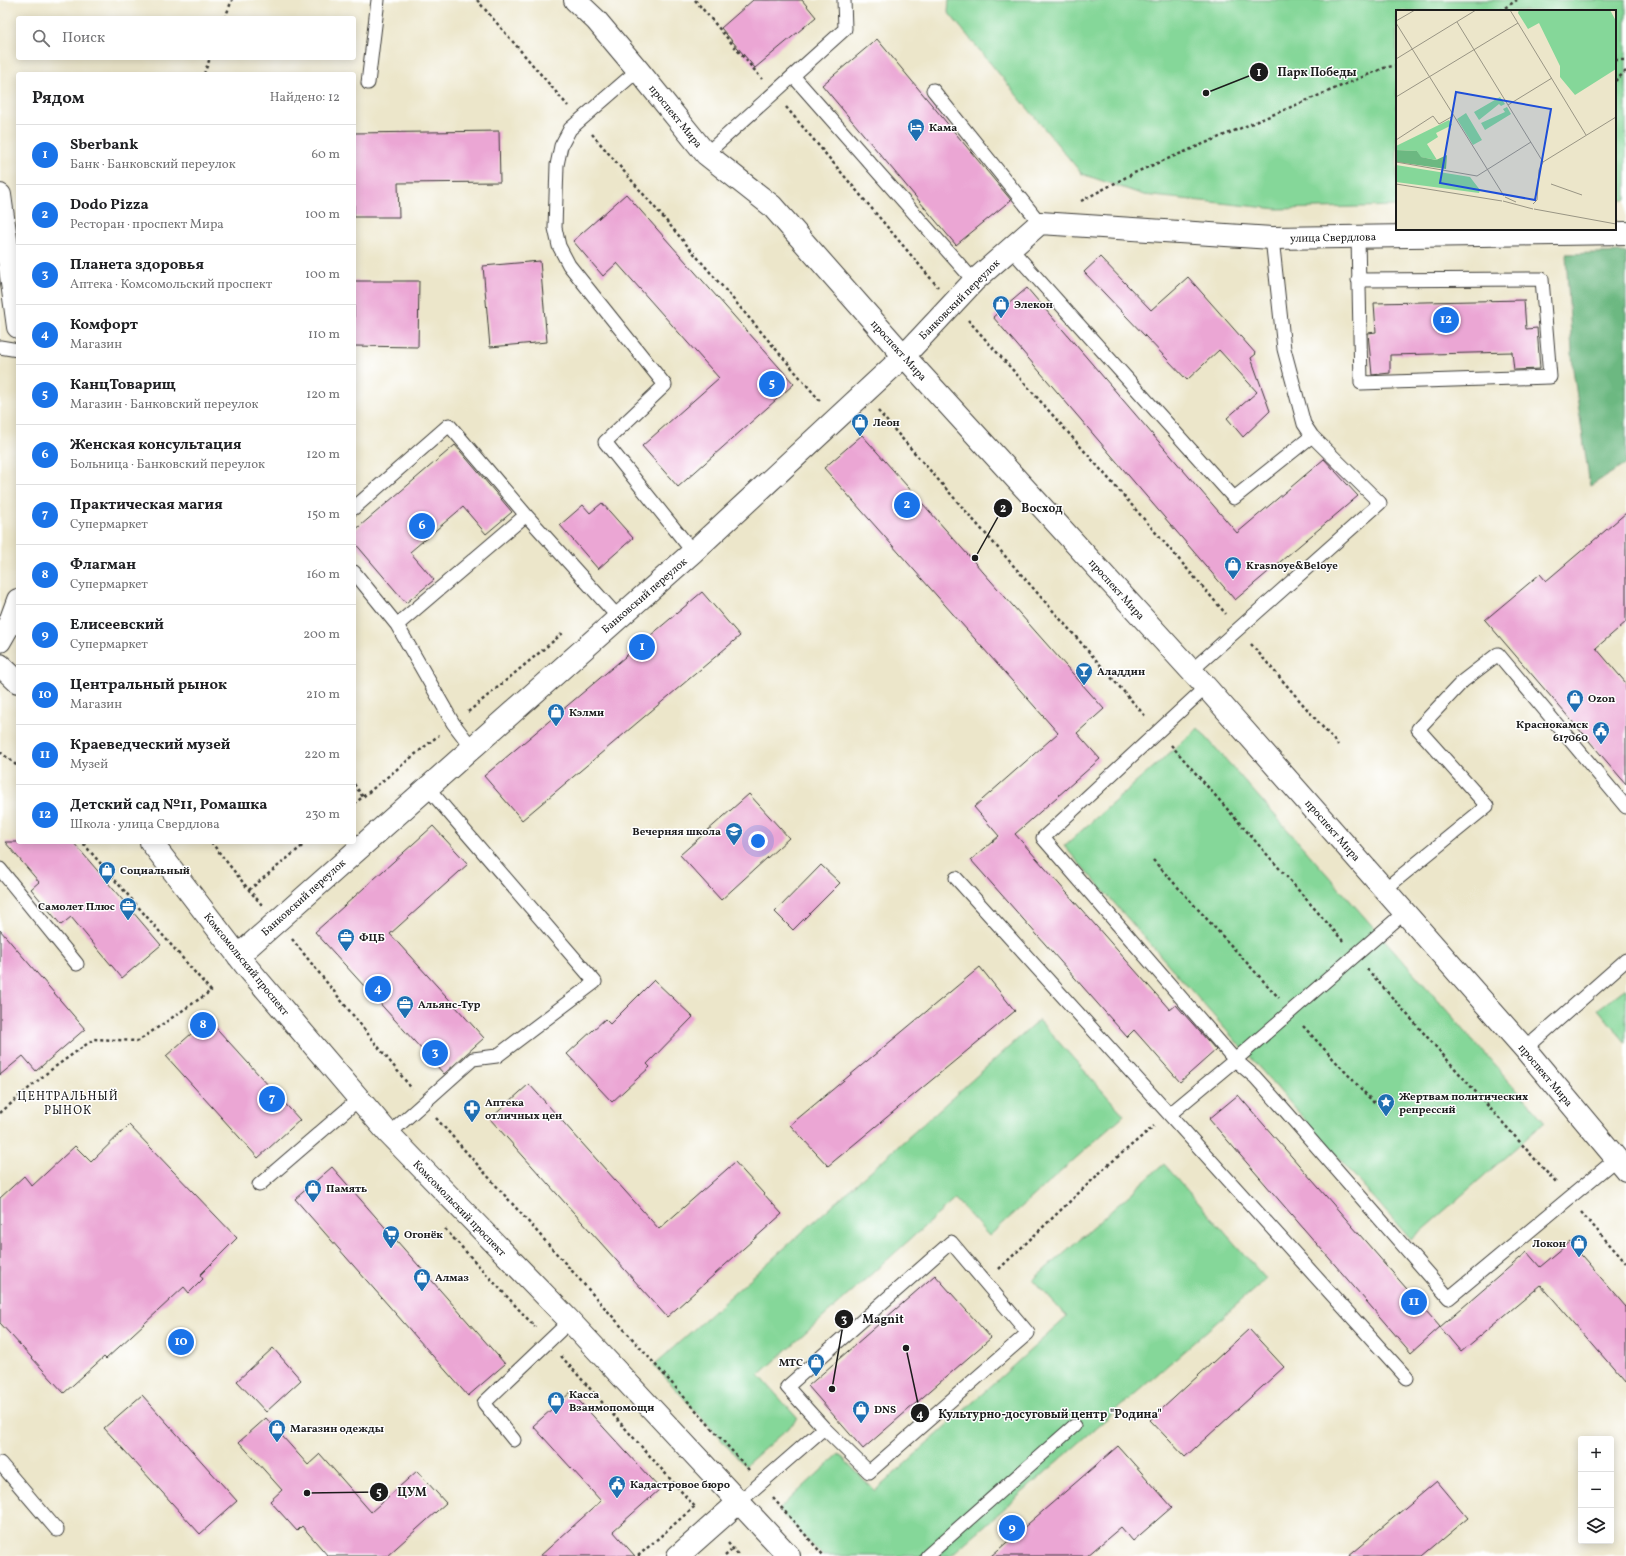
<!DOCTYPE html>
<html lang="ru">
<head>
<meta charset="utf-8">
<style>
  body { margin:0; font-family:Vollkorn,serif; background:#f6f6f6; color:#202124 }
  .controls { position:absolute; right:12px; bottom:12px; display:grid; overflow:hidden; border-radius:4px; box-shadow:0 2px 10px #0003 }
  .controls button { width:36px; height:36px; display:grid; place-items:center; padding:0; border:0; border-bottom:1px solid #e0e0e0; background:#fff; color:#202124; font:20px sans-serif }
  .you { position:absolute; left:758px; top:841px; width:14px; height:14px; margin:-10px; border:3px solid #fff; border-radius:50%; background:#1a73e8; box-shadow:0 0 0 6px #1a73e833 }
  .badge { display:grid; place-items:center; width:26px; height:26px; border-radius:50%; background:#1a73e8; color:#fff; font-size:13px; font-weight:700 }
  .pin { position:absolute; translate:-50% -50%; border:2px solid #fff; box-shadow:0 1px 4px #0006 }
  .list { margin:0; padding:0; list-style:none }
  h2 { display:flex; justify-content:space-between; align-items:center; height:52px; margin:0; padding:0 16px; font-size:17px }
  h2 small { font-size:13px; font-weight:400; color:#757577 }
  .list li { display:grid; grid-template-columns:26px 1fr auto; gap:12px; align-items:center; box-sizing:border-box; height:60px; padding:0 16px; border-top:1px solid #e0e0e0 }
  .list b { display:block; font-size:15px; white-space:nowrap }
  .list p { margin:0; font-size:13px; white-space:nowrap; color:#757577 }
  .list em { font-size:13px; font-style:normal; color:#757577 }
  .icon { flex:none; width:22px; height:22px; fill:none; stroke:currentColor; stroke-width:2; stroke-linecap:round; stroke-linejoin:round }
  .map { position:relative; flex:none; width:1626px; height:1556px; overflow:hidden }
  .search { position:absolute; background:#fff; box-shadow:0 2px 10px #0003; left:16px; top:16px; width:340px; height:44px; display:flex; align-items:center; gap:10px; box-sizing:border-box; padding:0 14px; border-radius:4px; color:#757577; font-size:15px }
  .panel { position:absolute; background:#fff; box-shadow:0 2px 10px #0003; left:16px; top:72px; width:340px; height:772px; border-radius:4px }
  .map>svg:first-child { display:block }
</style>
</head>
<body>
<div class="map">
<svg width="1626" height="1556" viewBox="0 0 1626 1556">
  <rect width="100%" height="100%" fill="#fff"/>
  <filter id="ink" filterUnits="userSpaceOnUse"><feTurbulence type="fractalNoise" baseFrequency=".025" numOctaves="2"/><feDisplacementMap in="SourceGraphic" scale="8" xChannelSelector="R" yChannelSelector="G"/><feConvolveMatrix kernelMatrix="1 2 1 2 8 2 1 2 1" color-interpolation-filters="sRGB"/></filter>
  <filter id="wash" filterUnits="userSpaceOnUse"><feTurbulence type="fractalNoise" baseFrequency=".012" numOctaves="4" result="noise"/><feDisplacementMap in="SourceGraphic" scale="16" xChannelSelector="R" yChannelSelector="G"/><feGaussianBlur stdDeviation="0.9" result="paint"/><feColorMatrix in="noise" values="0 0 0 0 0 0 0 0 0 0 0 0 0 0 0 0 0 1.4 0 .05"/><feComposite in="paint" operator="in"/></filter>
  <g filter="url(#wash)">
    <rect width="100%" height="100%" fill="#ece6ca"/>
    <!-- green -->
    <path fill="#85d799" stroke="#507a5a" d="M949,0H1626V200H1615V11H1397V206L1278,209L1144,195L1082,174L948,12Z
      M1198,728L1545,1122L1411,1240L1064,846Z
      M1626,988V1043L1598,1009Z
      M1039,1020L1124,1115L989,1236L955,1199L759,1375L798,1419L745,1466L654,1365Z
      M1164,1164L1266,1279L950,1556H823L778,1510L839,1454L875,1491L1067,1317L1033,1280Z"/>
    <!-- forest -->
    <path fill="#6cb881" stroke="#446a4e" d="M1626,252V464L1590,486L1573,369L1566,254Z"/>
    <g id="blocks">
      <!-- building -->
      <path fill="#eba6d4" d="M753,0H802L816,17L755,68L721,28Z
        M877,39L1011,200L956,245L822,85Z
        M499,131L500,182L398,183L399,217H354V133Z
        M626,194L794,384L678,487L642,446L719,378L617,263L603,276L573,241Z
        M1100,257L1151,310L1188,277L1256,354L1251,358L1270,411L1243,437L1227,418L1257,392L1219,350L1187,380L1084,272Z
        M540,261L547,342L490,347L483,266Z
        M354,281H419L418,347L354,346Z
        M1027,288L1237,533L1324,459L1358,496L1235,600L993,317Z
        M1524,300L1526,329L1537,328L1540,369L1514,370L1512,352L1390,355V373L1372,375L1368,333L1376,332L1374,303Z
        M862,435L1104,709L1077,733L1100,759L1015,834L1170,1010L1176,1005L1216,1050L1180,1082L1134,1030L1127,1037L971,860L999,836L974,807L1058,733L824,468Z
        M455,445L512,512L486,534L463,507L410,552L434,580L406,603L354,542V531Z
        M602,503L633,538L598,569L560,525L583,505L590,513Z
        M1626,513V622L1596,648L1626,683V784L1485,620L1540,574L1546,581Z
        M702,592L740,636L522,820L484,776Z
        M749,794L789,838L721,900L680,855Z
        M433,826L468,864L390,934L484,1038L444,1074L315,932Z
        M5,842H73L161,945L122,978L71,917L61,925L31,889L39,882Z
        M821,865L840,883L793,930L775,912Z
        M0,930L85,1029L36,1071L23,1056L0,1075Z
        M980,967L1015,1011L828,1166L790,1125Z
        M654,980L693,1017L647,1064L650,1067L612,1102L567,1054L605,1019L610,1024Z
        M208,1019L300,1120L258,1158L166,1056Z
        M529,1084L659,1229L735,1162L782,1214L667,1317L490,1119Z
        M1238,1095L1440,1327L1411,1353L1209,1119Z
        M129,1125L237,1238L200,1275L203,1279L189,1293L184,1287L106,1359L104,1357L64,1393L0,1323V1198L24,1176L32,1186L75,1146L91,1162Z
        M332,1167L505,1364L468,1396L295,1199Z
        M1570,1242L1626,1307V1383L1541,1285L1461,1352L1440,1327L1527,1252L1540,1267Z
        M935,1275L991,1338L863,1449L808,1386Z
        M1249,1329L1284,1367L1185,1457L1150,1420Z
        M273,1348L301,1380L266,1412L237,1381Z
        M571,1392L660,1489L613,1531L635,1556H540L601,1501L533,1426Z
        M142,1395L237,1501L200,1534L104,1428Z
        M266,1418L308,1465L320,1454L371,1512L417,1471L446,1503L387,1556H328L302,1526L297,1531L270,1501L282,1490L239,1442Z
        M1118,1446L1172,1507L1133,1541L1121,1527L1087,1556H991Z
        M1437,1481L1468,1518L1423,1556H1348Z"/>
    </g>
  </g>
  <g filter="url(#ink)">
    <use href="#blocks" fill-opacity="0" stroke="#3b3a36" stroke-width="1"/>
    <g fill="none" stroke-linecap="round" stroke-linejoin="round">
      <!-- lane casing -->
      <g stroke="#3b3a36" stroke-width="15">
        <path id="lane" d="M638,70L570,129L561,146L557,165L555,228L559,246L569,265L665,385L605,442L693,552
          M794,77L974,281
          M368,83L378,0
          M933,90L1040,223
          M706,154L845,29L844,0
          M1358,237L1361,383L1550,377L1542,279L1358,280
          M1011,249L1234,498L1312,436
          M0,347L18,350
          M354,508L449,425L526,515
          M354,572L397,625
          M1191,671L1380,503L1312,436L1304,424L1284,349L1272,238
          M1206,687L1043,838L1235,1060L1255,1077L1282,1107L1449,1298L1616,1159
          M472,748L453,723L397,625L526,515L618,617
          M0,869L77,964
          M956,878L1407,1378
          M1385,889L1487,806L1418,729L1463,681L1498,654L1626,807
          M1525,1049L1626,960
          M1170,1114L1235,1060L1405,912
          M389,1134L473,1059L497,1056L595,982L427,787
          M259,1185L359,1099
          M951,1242L1028,1333L869,1472L824,1428L787,1387Z
          M514,1440L484,1403L570,1321
          M0,1463L57,1530
          M739,1502L824,1428
          M927,1556L1074,1426"/>
      </g>
      <!-- street casing -->
      <g stroke="#3b3a36" stroke-width="24">
        <path id="street" d="M575,0L596,20L638,70L706,154L772,206L904,356L1206,687L1525,1049L1626,1170
          M0,665L18,682
          M151,842L246,966L389,1134L570,1321L789,1556
          M238,956L693,552L904,356L974,281L1040,223L1272,238L1626,233
          M678,1556L739,1502"/>
      </g>
      <!-- secondary casing -->
      <g stroke="#3b3a36" stroke-width="24">
        <path id="secondary" d="M0,195L18,327
          M0,641L8,627L18,600"/>
      </g>
      <!-- path -->
      <path stroke="#3b3a36" stroke-width="2.5" stroke-dasharray="3 3" stroke-linecap="butt" d="M477,0L568,106
        M695,0L762,79
        M1500,11L1517,0
        M225,18L232,0
        M1615,60H1626
        M204,74L210,58
        M1615,81L1626,71
        M786,107L938,287
        M592,134L821,402
        M1081,201L1134,173L1384,68L1397,65
        M968,320C1055,417 1141,515 1226,614
        M878,411L1146,717
        M1251,644L1338,745
        M468,712L563,633
        M1171,745L1343,941
        M0,752L13,762L18,767
        M354,784L363,797
        M354,804L439,735
        M211,842L249,890L262,905
        M1153,860L1279,998
        M249,890L307,842
        M292,939L412,1089
        M1367,969L1557,1184
        M1303,1026L1375,1104
        M0,1113L48,1072L94,1039L138,1041L211,991L82,842
        M436,1118L749,1470
        M1581,1212L1626,1263
        M445,1229L535,1327
        M999,1269L1107,1166L1154,1126
        M561,1356L696,1508
        M773,1498L824,1556
        M728,1543L739,1556
        M638,1556L695,1506
        M725,1556L733,1549"/>
      <!-- lane -->
      <use href="#lane" stroke="#fff" stroke-width="13"/>
      <!-- street -->
      <use href="#street" stroke="#fff" stroke-width="22"/>
      <!-- secondary -->
      <use href="#secondary" stroke="#fff" stroke-width="22"/>
    </g>
  </g>
  <!-- icons -->
  <defs>
    <g id="hotel-pin" transform="scale(0.9)"><path d="M0 17L-7.5 6A9.5 9.5 0 1 1 7.5 6Z" fill="#1f6fb2" stroke="#fff"/><path d="M-6-4.5h1.5V1H6V5H4.5V3h-9V5H-6ZM-4 0a1.8 1.8 0 1 1 3.6 0ZM.5 0V-2.5h3Q6-2.5 6 0Z" fill="#fff"/></g>
    <g id="shop-pin" transform="scale(0.9)"><path d="M0 17L-7.5 6A9.5 9.5 0 1 1 7.5 6Z" fill="#1f6fb2" stroke="#fff"/><path d="M-5-2.5h2.3a2.7 3.5 0 0 1 5.4 0H5L5.5 6h-11ZM-1.5-2.5h3a1.5 2.3 0 0 0-3 0Z" fill="#fff"/></g>
    <g id="bar-pin" transform="scale(0.9)"><path d="M0 17L-7.5 6A9.5 9.5 0 1 1 7.5 6Z" fill="#1f6fb2" stroke="#fff"/><path d="M-6-5H6L.8 .8V4.5H3.5V6h-7V4.5H-.8V.8Z" fill="#fff"/></g>
    <g id="civic-pin" transform="scale(0.9)"><path d="M0 17L-7.5 6A9.5 9.5 0 1 1 7.5 6Z" fill="#1f6fb2" stroke="#fff"/><path d="M-.6-6.5H3V-4.5H.6V-3L4-1V1h2V6H-6V1h2V-1L-.6-3ZM-1.2 2.5V6h2.4V2.5Z" fill="#fff"/></g>
    <g id="school-pin" transform="scale(0.9)"><path d="M0 17L-7.5 6A9.5 9.5 0 1 1 7.5 6Z" fill="#1f6fb2" stroke="#fff"/><path d="M0-5L7-2L0 1L-7-2ZM-4 1L0 2.5L4 1V4Q0 6-4 4Z" fill="#fff"/></g>
    <g id="office-pin" transform="scale(0.9)"><path d="M0 17L-7.5 6A9.5 9.5 0 1 1 7.5 6Z" fill="#1f6fb2" stroke="#fff"/><path d="M-6-3h4V-5.5h4V-3h4V5H-6ZM-1-4.5V-3h2v-1.5ZM-6 0V1H6V0Z" fill="#fff"/></g>
    <g id="sight-pin" transform="scale(0.9)"><path d="M0 17L-7.5 6A9.5 9.5 0 1 1 7.5 6Z" fill="#1f6fb2" stroke="#fff"/><path d="M0-6L1.8-2.2L6-1.7L2.9 1.2L3.7 5.4L0 3.3L-3.7 5.4L-2.9 1.2L-6-1.7L-1.8-2.2Z" fill="#fff"/></g>
    <g id="pharmacy-pin" transform="scale(0.9)"><path d="M0 17L-7.5 6A9.5 9.5 0 1 1 7.5 6Z" fill="#1f6fb2" stroke="#fff"/><path d="M-2-6h4v4h4v4h-4v4h-4v-4h-4v-4h4Z" fill="#fff"/></g>
    <g id="supermarket-pin" transform="scale(0.9)"><path d="M0 17L-7.5 6A9.5 9.5 0 1 1 7.5 6Z" fill="#1f6fb2" stroke="#fff"/><path d="M-6-5.5h2.5l.6 2H6L4.5 2H-2.5L-4.4-4H-6ZM-1.5 3.2a1.3 1.3 0 1 0 .1 0ZM3 3.2a1.3 1.3 0 1 0 .1 0Z" fill="#fff"/></g>
  </defs>
  <g fill-rule="evenodd">
    <use href="#hotel-pin" x="916" y="127"/>
    <use href="#shop-pin" x="1001" y="304"/>
    <use href="#shop-pin" x="860" y="422"/>
    <use href="#shop-pin" x="1233" y="565"/>
    <use href="#bar-pin" x="1084" y="671"/>
    <use href="#shop-pin" x="1575" y="698"/>
    <use href="#shop-pin" x="556" y="712"/>
    <use href="#civic-pin" x="1601" y="730"/>
    <use href="#school-pin" x="734" y="831"/>
    <use href="#shop-pin" x="107" y="870"/>
    <use href="#office-pin" x="128" y="906"/>
    <use href="#office-pin" x="346" y="937"/>
    <use href="#office-pin" x="405" y="1004"/>
    <use href="#sight-pin" x="1386" y="1102"/>
    <use href="#pharmacy-pin" x="472" y="1108"/>
    <use href="#shop-pin" x="313" y="1188"/>
    <use href="#supermarket-pin" x="391" y="1234"/>
    <use href="#shop-pin" x="1579" y="1243"/>
    <use href="#shop-pin" x="422" y="1277"/>
    <use href="#shop-pin" x="816" y="1362"/>
    <use href="#shop-pin" x="556" y="1400"/>
    <use href="#shop-pin" x="861" y="1409"/>
    <use href="#shop-pin" x="277" y="1428"/>
    <use href="#civic-pin" x="617" y="1484"/>
  </g>
  <g text-anchor="middle" stroke-width="3" stroke-linejoin="round" paint-order="stroke">
    <!-- street labels -->
    <g font-size="11" fill="#1c1c1c" stroke="#fff">
      <text transform="translate(676 116) rotate(51)" y="4">проспект Мира</text>
      <text transform="translate(1333 237) rotate(-1)" y="4">улица Свердлова</text>
      <text transform="translate(959 299) rotate(-45)" y="4">Банковский переулок</text>
      <text transform="translate(899 350) rotate(48)" y="4">проспект Мира</text>
      <text transform="translate(1117 589) rotate(48)" y="4">проспект Мира</text>
      <text transform="translate(644 595) rotate(-41)" y="4">Банковский переулок</text>
      <text transform="translate(1333 830) rotate(49)" y="4">проспект Мира</text>
      <text transform="translate(303 897) rotate(-42)" y="4">Банковский переулок</text>
      <text transform="translate(247 964) rotate(51)" y="4">Комсомольский проспект</text>
      <text transform="translate(1546 1075) rotate(50)" y="4">проспект Мира</text>
      <text transform="translate(460 1208) rotate(46)" y="4">Комсомольский проспект</text>
    </g>
    <!-- poi labels -->
    <g font-size="11" font-weight="bold" fill="#1c1c1c" stroke="#fff" text-anchor="start">
      <text x="929" y="131">Кама</text>
      <text x="1014" y="308">Элекон</text>
      <text x="873" y="426">Леон</text>
      <text x="1246" y="569">Krasnoye&amp;Beloye</text>
      <text x="1097" y="675">Аладдин</text>
      <text x="1588" y="702">Ozon</text>
      <text x="569" y="716">Кэлми</text>
      <text x="1588" y="728" text-anchor="end">Краснокамск<tspan x="1588" dy="13">617060</tspan></text>
      <text x="721" y="835" text-anchor="end">Вечерняя школа</text>
      <text x="120" y="874">Социальный</text>
      <text x="115" y="910" text-anchor="end">Самолет Плюс</text>
      <text x="359" y="941">ФЦБ</text>
      <text x="418" y="1008">Альянс-Тур</text>
      <text x="1399" y="1100">Жертвам политических<tspan x="1399" dy="13">репрессий</tspan></text>
      <text x="485" y="1106">Аптека<tspan x="485" dy="13">отличных цен</tspan></text>
      <text x="326" y="1192">Память</text>
      <text x="404" y="1238">Огонёк</text>
      <text x="1566" y="1247" text-anchor="end">Локон</text>
      <text x="435" y="1281">Алмаз</text>
      <text x="803" y="1366" text-anchor="end">МТС</text>
      <text x="569" y="1398">Касса<tspan x="569" dy="13">Взаимопомощи</tspan></text>
      <text x="874" y="1413">DNS</text>
      <text x="290" y="1432">Магазин одежды</text>
      <text x="630" y="1488">Кадастровое бюро</text>
    </g>
    <!-- neighbourhood labels -->
    <g font-size="12" letter-spacing="1" fill="#1c1c1c" stroke="#fff">
      <text x="68" y="1100">ЦЕНТРАЛЬНЫЙ<tspan x="68" dy="14">РЫНОК</tspan></text>
    </g>
  </g>
  <!-- overview -->
  <g transform="translate(1396 10)">
    <rect width="220" height="220" fill="#ece6ca"/>
    <path d="M123,0H214L220,11V59L179,85L164,67V56L143,13L132,19L122,3ZM104,87L109,94L105,96L103,94L83,110L78,102ZM111,97L115,104L89,120L85,113L109,102L107,99ZM70,103L86,130L77,135L61,109ZM53,110L56,115L40,123L42,127L31,134L41,150L24,147L21,141L0,140V136ZM0,155L74,167L84,180L83,183L0,172Z" fill="#85d799"/>
    <path d="M0,140L21,141L25,147L40,150L51,145L50,159L0,152Z" fill="#6cb881"/>
    <path fill="none" stroke="#999584" stroke-width="1" d="M114,0L190,125M0,11L19,0M61,12L147,152M0,13L108,186M0,49L80,0M0,87L122,13M112,95L156,68M0,130L37,106L43,114L57,106M0,152L81,166L135,132M0,174L106,191M155,174L186,185M109,187L120,192M107,191L137,199M137,194L141,190L143,160L147,152L220,107M138,199L220,214"/>
    <path fill="#1d4ed8" fill-opacity="0.15" stroke="#1d4ed8" stroke-width="2" d="M60,82L155,99L139,190L44,173Z"/>
    <rect width="220" height="220" fill="none" stroke="#1c1c1c" stroke-width="2"/>
  </g>
  <!-- callouts -->
  <path fill="none" stroke="#1c1c1c" stroke-width="1.5" d="M1206 93L1259 72M975 558L1003 508M832 1389L844 1319M906 1348L920 1413M307 1493L379 1492"/>
  <g fill="#1c1c1c" stroke="#fff" stroke-width="1.5">
    <circle cx="1206" cy="93" r="4"/>
    <circle cx="975" cy="558" r="4"/>
    <circle cx="832" cy="1389" r="4"/>
    <circle cx="906" cy="1348" r="4"/>
    <circle cx="307" cy="1493" r="4"/>
    <circle cx="1259" cy="72" r="10"/>
    <circle cx="1003" cy="508" r="10"/>
    <circle cx="844" cy="1319" r="10"/>
    <circle cx="920" cy="1413" r="10"/>
    <circle cx="379" cy="1492" r="10"/>
  </g>
  <g font-size="12" text-anchor="middle" font-weight="bold" fill="#fff">
    <text x="1259" y="76">1</text>
    <text x="1003" y="512">2</text>
    <text x="844" y="1323">3</text>
    <text x="920" y="1418">4</text>
    <text x="379" y="1496">5</text>
  </g>
  <g font-size="12" text-anchor="middle" font-weight="bold" fill="#1c1c1c" stroke="#fff" stroke-width="3" stroke-linejoin="round" paint-order="stroke">
    <text x="1317" y="76">Парк Победы</text>
    <text x="1042" y="512">Восход</text>
    <text x="883" y="1323">Magnit</text>
    <text x="1050" y="1418">Культурно-досуговый центр "Родина"</text>
    <text x="412" y="1496">ЦУМ</text>
  </g>
</svg>
<div class="controls">
<button>+</button>
<button>−</button>
<button><svg class="icon" aria-label="layers" viewBox="0 0 24 24"><path d="M12 4l9 5-9 5-9-5zM3 14l9 5 9-5"/></svg></button>
</div>
<div class="you"></div>
<div class="pin badge" style="left:642px;top:647px">1</div>
<div class="pin badge" style="left:907px;top:505px">2</div>
<div class="pin badge" style="left:435px;top:1053px">3</div>
<div class="pin badge" style="left:378px;top:989px">4</div>
<div class="pin badge" style="left:772px;top:384px">5</div>
<div class="pin badge" style="left:422px;top:526px">6</div>
<div class="pin badge" style="left:272px;top:1099px">7</div>
<div class="pin badge" style="left:203px;top:1025px">8</div>
<div class="pin badge" style="left:1012px;top:1528px">9</div>
<div class="pin badge" style="left:181px;top:1342px">10</div>
<div class="pin badge" style="left:1414px;top:1302px">11</div>
<div class="pin badge" style="left:1446px;top:320px">12</div>
<div class="search"><svg class="icon" aria-label="search" viewBox="0 0 24 24"><circle cx="10" cy="10" r="6"/><path d="M15 15l6 6"/></svg>Поиск</div>
<section class="panel">
<h2>Рядом<small>Найдено: 12</small></h2>
<ul class="list">
<li><span class="badge">1</span><div><b>Sberbank</b><p>Банк · Банковский переулок</p></div><em>60 m</em></li>
<li><span class="badge">2</span><div><b>Dodo Pizza</b><p>Ресторан · проспект Мира</p></div><em>100 m</em></li>
<li><span class="badge">3</span><div><b>Планета здоровья</b><p>Аптека · Комсомольский проспект</p></div><em>100 m</em></li>
<li><span class="badge">4</span><div><b>Комфорт</b><p>Магазин</p></div><em>110 m</em></li>
<li><span class="badge">5</span><div><b>КанцТоварищ</b><p>Магазин · Банковский переулок</p></div><em>120 m</em></li>
<li><span class="badge">6</span><div><b>Женская консультация</b><p>Больница · Банковский переулок</p></div><em>120 m</em></li>
<li><span class="badge">7</span><div><b>Практическая магия</b><p>Супермаркет</p></div><em>150 m</em></li>
<li><span class="badge">8</span><div><b>Флагман</b><p>Супермаркет</p></div><em>160 m</em></li>
<li><span class="badge">9</span><div><b>Елисеевский</b><p>Супермаркет</p></div><em>200 m</em></li>
<li><span class="badge">10</span><div><b>Центральный рынок</b><p>Магазин</p></div><em>210 m</em></li>
<li><span class="badge">11</span><div><b>Краеведческий музей</b><p>Музей</p></div><em>220 m</em></li>
<li><span class="badge">12</span><div><b>Детский сад №11, Ромашка</b><p>Школа · улица Свердлова</p></div><em>230 m</em></li>
</ul>
</section>
</div>
</body>
</html>
